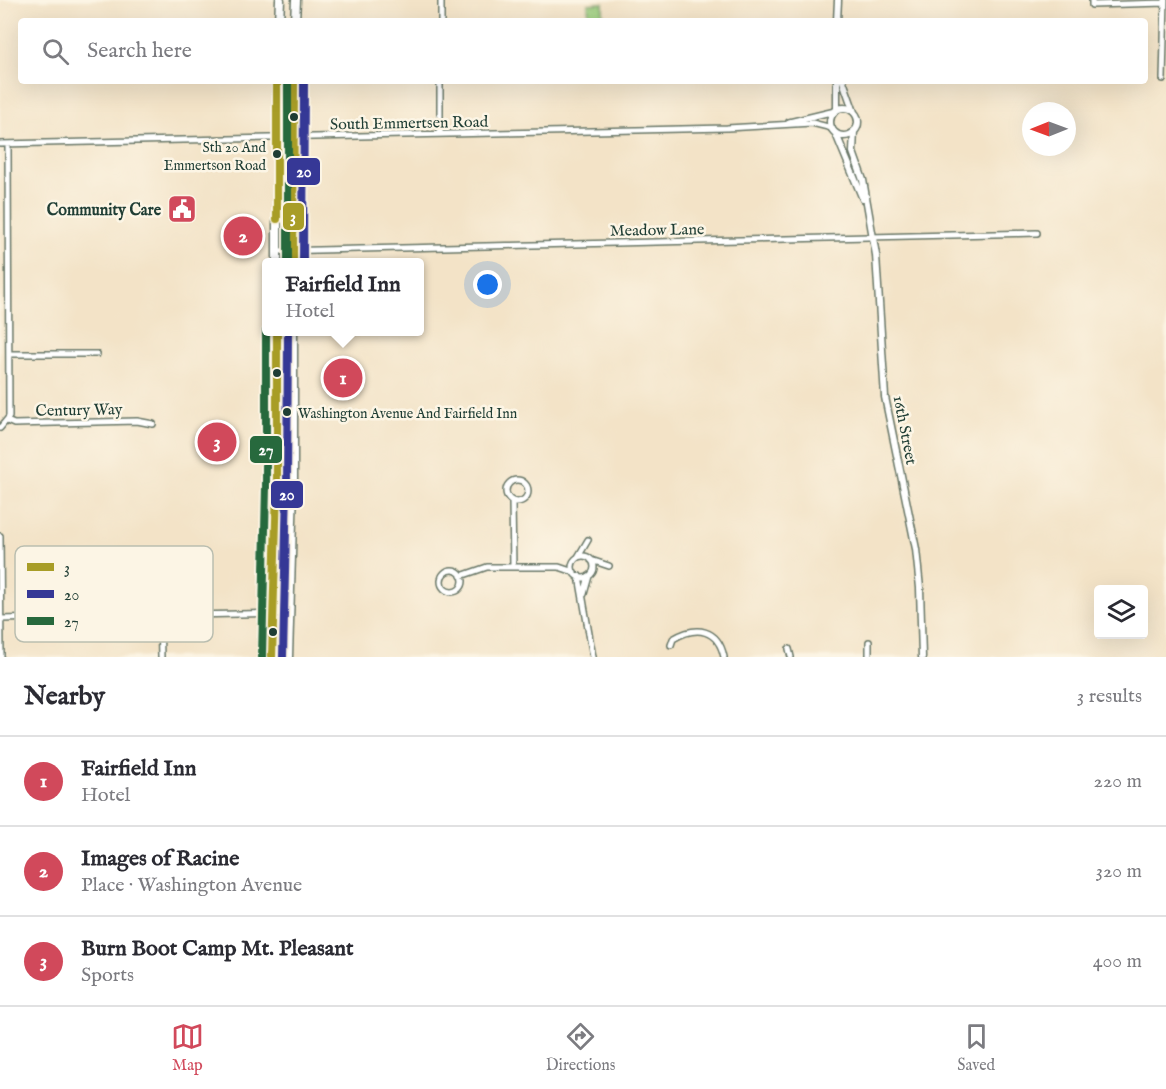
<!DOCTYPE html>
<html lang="en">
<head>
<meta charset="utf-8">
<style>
  body { margin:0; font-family:"IM FELL English",serif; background:#f2f2f3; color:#2b2b33 }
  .controls { position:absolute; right:18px; bottom:18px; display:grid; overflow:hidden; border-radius:6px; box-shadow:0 6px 24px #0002 }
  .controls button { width:54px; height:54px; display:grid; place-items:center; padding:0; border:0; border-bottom:2px solid #e1e1e2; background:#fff; color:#2b2b33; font:30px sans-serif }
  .compass { position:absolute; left:1022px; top:102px; width:54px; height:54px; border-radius:50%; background:#fff; box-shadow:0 6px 24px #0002; rotate:269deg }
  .you { position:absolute; left:488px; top:285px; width:21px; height:21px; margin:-15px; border:4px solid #fff; border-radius:50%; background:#1a73e8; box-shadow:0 0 0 9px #1a73e833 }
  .badge { display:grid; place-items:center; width:39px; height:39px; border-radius:50%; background:#d1495b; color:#fff; font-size:20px; font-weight:700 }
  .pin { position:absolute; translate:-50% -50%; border:3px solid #fff; box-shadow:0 2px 6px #0006 }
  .popup { position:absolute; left:262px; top:258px; width:162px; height:78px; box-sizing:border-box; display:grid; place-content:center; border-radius:6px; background:#fff; filter:drop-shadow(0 2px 4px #0005); font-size:20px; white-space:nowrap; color:#7c7c81 }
  .popup b { font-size:22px; color:#2b2b33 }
  .popup::after { content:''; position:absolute; left:50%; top:100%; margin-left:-12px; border:12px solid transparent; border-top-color:#fff }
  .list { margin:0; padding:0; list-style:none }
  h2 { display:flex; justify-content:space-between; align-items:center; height:78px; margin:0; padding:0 24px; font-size:26px }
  h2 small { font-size:20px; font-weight:400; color:#7c7c81 }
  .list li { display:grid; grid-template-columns:39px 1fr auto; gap:18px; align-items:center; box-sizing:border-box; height:90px; padding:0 24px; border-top:2px solid #e1e1e2 }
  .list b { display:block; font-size:22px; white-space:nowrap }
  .list p { margin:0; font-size:20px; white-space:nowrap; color:#7c7c81 }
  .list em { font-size:20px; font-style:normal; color:#7c7c81 }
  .icon { flex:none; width:33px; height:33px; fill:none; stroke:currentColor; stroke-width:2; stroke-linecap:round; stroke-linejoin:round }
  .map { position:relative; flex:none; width:1166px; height:657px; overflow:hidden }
  .search { position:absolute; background:#fff; box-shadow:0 6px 24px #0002; left:18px; right:18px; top:18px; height:66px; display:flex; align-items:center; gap:15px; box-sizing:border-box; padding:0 21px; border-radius:6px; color:#7c7c81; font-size:22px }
  .sheet { height:348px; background:#fff }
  nav { display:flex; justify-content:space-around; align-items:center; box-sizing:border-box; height:84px; border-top:2px solid #e1e1e2; background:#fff; font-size:16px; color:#7c7c81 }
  nav a { display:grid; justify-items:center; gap:3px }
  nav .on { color:#d1495b }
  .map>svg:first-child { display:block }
</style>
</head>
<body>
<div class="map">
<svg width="1166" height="657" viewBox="0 0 1166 657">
  <rect width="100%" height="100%" fill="#fcf5e5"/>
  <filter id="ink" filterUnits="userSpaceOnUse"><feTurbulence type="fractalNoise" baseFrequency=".0167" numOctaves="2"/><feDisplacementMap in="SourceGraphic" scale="12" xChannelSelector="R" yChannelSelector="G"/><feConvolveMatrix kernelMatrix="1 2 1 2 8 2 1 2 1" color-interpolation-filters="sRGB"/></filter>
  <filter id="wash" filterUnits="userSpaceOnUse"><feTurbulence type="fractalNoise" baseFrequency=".008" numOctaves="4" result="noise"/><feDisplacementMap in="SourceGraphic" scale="24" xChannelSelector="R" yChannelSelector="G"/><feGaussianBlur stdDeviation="1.35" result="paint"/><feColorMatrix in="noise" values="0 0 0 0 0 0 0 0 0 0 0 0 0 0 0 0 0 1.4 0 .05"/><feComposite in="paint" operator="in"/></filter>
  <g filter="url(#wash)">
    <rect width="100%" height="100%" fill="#f3e3c7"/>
    <!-- green -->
    <path fill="#9acd7d" stroke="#5c8558" stroke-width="1.5" d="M603,3V20H589L588,4Z"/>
  </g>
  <g filter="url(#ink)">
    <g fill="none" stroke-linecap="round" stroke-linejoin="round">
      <!-- minor casing -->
      <g stroke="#697767" stroke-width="8">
        <path id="minor" d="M1092,0V5L1165,3
          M441,21V0
          M1163,79L1165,0
          M789,122L835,111
          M440,134V81
          M0,144L727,128L812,123L832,128
          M277,251L1037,233
          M9,354H97
          M7,421L14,424L137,421L153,424
          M0,428L9,417L8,144
          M506 491a11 11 0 1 1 22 0a11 11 0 1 1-22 0Z
          M512,501L513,567
          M0,536L1,657
          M572 567a11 11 0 1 1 22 0a11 11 0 1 1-22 0Z
          M578,557L588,540
          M591,560L609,566
          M441 581a11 11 0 1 1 22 0a11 11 0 1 1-22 0Z
          M461,576L487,567H559L574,572
          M579,576L593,657
          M584,594L589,576
          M160,615L161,657
          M0,619L289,613
          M671,645L673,639C697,625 718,629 724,657
          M789,649L791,657
          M869,657V642"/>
      </g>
      <!-- tertiary casing -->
      <g stroke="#697767" stroke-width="9">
        <path id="tertiary" d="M837,21L838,0
          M843,81L854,112
          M830 122a14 14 0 1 1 28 0a14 14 0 1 1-28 0Z
          M837,110V81
          M854,131L853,152L863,180L876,255L885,397L916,549L920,588L922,657
          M836,134L863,199"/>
      </g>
      <!-- primary casing -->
      <g stroke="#697767" stroke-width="11">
        <path id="primary" d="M279,21L280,0
          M295,21L296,0
          M277,81V262
          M284,81L285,126L292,138
          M276,138L284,145L285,182L290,195
          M293,262L294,81
          M280,535C283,551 282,598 287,608
          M273,613L281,617L280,657
          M272,657L277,487V332
          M288,657L293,487V332"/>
      </g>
      <!-- minor -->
      <use href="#minor" stroke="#fff" stroke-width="5"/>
      <!-- tertiary -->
      <use href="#tertiary" stroke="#fff" stroke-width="6"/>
      <!-- primary -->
      <use href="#primary" stroke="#fff" stroke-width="8"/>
      <!-- bus-1 casing -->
      <g stroke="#fcf5e5" stroke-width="12">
        <path id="bus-1" d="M277,81V219
          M293,262L294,81
          M272,657L277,487V332"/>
      </g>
      <!-- bus-2 casing -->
      <g stroke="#fcf5e5" stroke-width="12">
        <path id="bus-2" d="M288,81V219
          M303,262L304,81
          M283,657L287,487L288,332"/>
      </g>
      <!-- bus-3 casing -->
      <g stroke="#fcf5e5" stroke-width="12">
        <path id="bus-3" d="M288,81V262
          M262,657L266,487V332"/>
      </g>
      <!-- bus-1 -->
      <use href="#bus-1" stroke="#a89d27" stroke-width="8"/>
      <!-- bus-2 -->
      <use href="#bus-2" stroke="#363896" stroke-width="8"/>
      <!-- bus-3 -->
      <use href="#bus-3" stroke="#27693d" stroke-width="8"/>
    </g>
  </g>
  <!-- icons -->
  <defs>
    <g id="civic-square" transform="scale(1.5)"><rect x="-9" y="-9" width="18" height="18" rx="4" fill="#d1495b" stroke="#fcf5e5"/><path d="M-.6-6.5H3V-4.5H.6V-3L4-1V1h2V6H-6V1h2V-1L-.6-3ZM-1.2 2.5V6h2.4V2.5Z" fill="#fff"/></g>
  </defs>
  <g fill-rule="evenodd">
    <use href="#civic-square" x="182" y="209"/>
  </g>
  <!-- markers -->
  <g fill="#1f3d34" stroke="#fcf5e5" stroke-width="2">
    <circle cx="294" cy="117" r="5"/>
    <circle cx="277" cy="154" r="5"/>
    <circle cx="277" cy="373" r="5"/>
    <circle cx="287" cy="412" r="5"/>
    <circle cx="273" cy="632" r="5"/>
  </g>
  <g text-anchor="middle" stroke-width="5" stroke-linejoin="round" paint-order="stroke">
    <!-- bus labels -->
    <g font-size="14" fill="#1f3d34" stroke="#fcf5e5" text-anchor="end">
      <text x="266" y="152">Sth 20 And<tspan x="266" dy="18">Emmertson Road</tspan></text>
      <text x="298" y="418" text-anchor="start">Washington Avenue And Fairfield Inn</text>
    </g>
    <!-- street labels -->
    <g font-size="16" fill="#1f3d34" stroke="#fcf5e5">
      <text transform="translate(409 122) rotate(-1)" y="6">South Emmertsen Road</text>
      <text transform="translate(657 229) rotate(-1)" y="6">Meadow Lane</text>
      <text transform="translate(79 409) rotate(-1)" y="6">Century Way</text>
      <text transform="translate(906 430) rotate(79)" y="6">16th Street</text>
    </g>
    <!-- poi labels -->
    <g font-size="16" font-weight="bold" fill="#1f3d34" stroke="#fcf5e5" text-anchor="end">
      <text x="161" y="215">Community Care</text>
    </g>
  </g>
  <!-- legend -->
  <rect x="15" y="546" width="198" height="96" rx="9" fill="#fcf5e5" stroke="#babeb0" stroke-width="1.5"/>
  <rect x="27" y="563" width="27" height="8" fill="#a89d27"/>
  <rect x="27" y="590" width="27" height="8" fill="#363896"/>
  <rect x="27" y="617" width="27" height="8" fill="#27693d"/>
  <g font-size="16" fill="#1f3d34">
    <text x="64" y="573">3</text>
    <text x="64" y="600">20</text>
    <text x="64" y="627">27</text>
  </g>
  <g stroke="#fcf5e5" stroke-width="2">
    <rect x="286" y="157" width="35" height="29" rx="6" fill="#363896"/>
    <rect x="282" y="202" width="23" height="29" rx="6" fill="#a89d27"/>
    <rect x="249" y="435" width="34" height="29" rx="6" fill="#27693d"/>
    <rect x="270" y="480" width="34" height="29" rx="6" fill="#363896"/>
  </g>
  <g font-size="16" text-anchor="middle" font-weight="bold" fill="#fff">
    <text x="304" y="177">20</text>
    <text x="293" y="222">3</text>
    <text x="266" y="455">27</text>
    <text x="287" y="500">20</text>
  </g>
</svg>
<div class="controls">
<button><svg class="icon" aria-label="layers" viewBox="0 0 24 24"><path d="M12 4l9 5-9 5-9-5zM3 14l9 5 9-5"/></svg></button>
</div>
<svg class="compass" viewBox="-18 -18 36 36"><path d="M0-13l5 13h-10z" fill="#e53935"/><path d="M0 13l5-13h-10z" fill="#7c7c81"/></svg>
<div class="you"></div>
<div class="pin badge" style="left:343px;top:378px">1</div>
<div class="popup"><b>Fairfield Inn</b>Hotel</div>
<div class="pin badge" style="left:243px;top:236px">2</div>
<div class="pin badge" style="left:217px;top:442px">3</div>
<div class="search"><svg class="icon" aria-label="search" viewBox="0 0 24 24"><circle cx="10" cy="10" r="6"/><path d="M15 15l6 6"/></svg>Search here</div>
</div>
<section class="sheet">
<h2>Nearby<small>3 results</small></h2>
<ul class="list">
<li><span class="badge">1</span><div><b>Fairfield Inn</b><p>Hotel</p></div><em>220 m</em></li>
<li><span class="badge">2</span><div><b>Images of Racine</b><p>Place · Washington Avenue</p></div><em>320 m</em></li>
<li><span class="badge">3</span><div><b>Burn Boot Camp Mt. Pleasant</b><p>Sports</p></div><em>400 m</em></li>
</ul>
</section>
<nav>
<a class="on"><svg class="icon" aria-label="map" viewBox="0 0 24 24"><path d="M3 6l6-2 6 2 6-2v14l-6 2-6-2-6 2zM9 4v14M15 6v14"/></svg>Map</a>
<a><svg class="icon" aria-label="directions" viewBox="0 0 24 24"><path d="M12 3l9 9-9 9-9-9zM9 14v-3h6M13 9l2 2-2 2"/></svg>Directions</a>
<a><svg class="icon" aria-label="saved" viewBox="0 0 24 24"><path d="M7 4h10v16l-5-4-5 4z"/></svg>Saved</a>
</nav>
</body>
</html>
